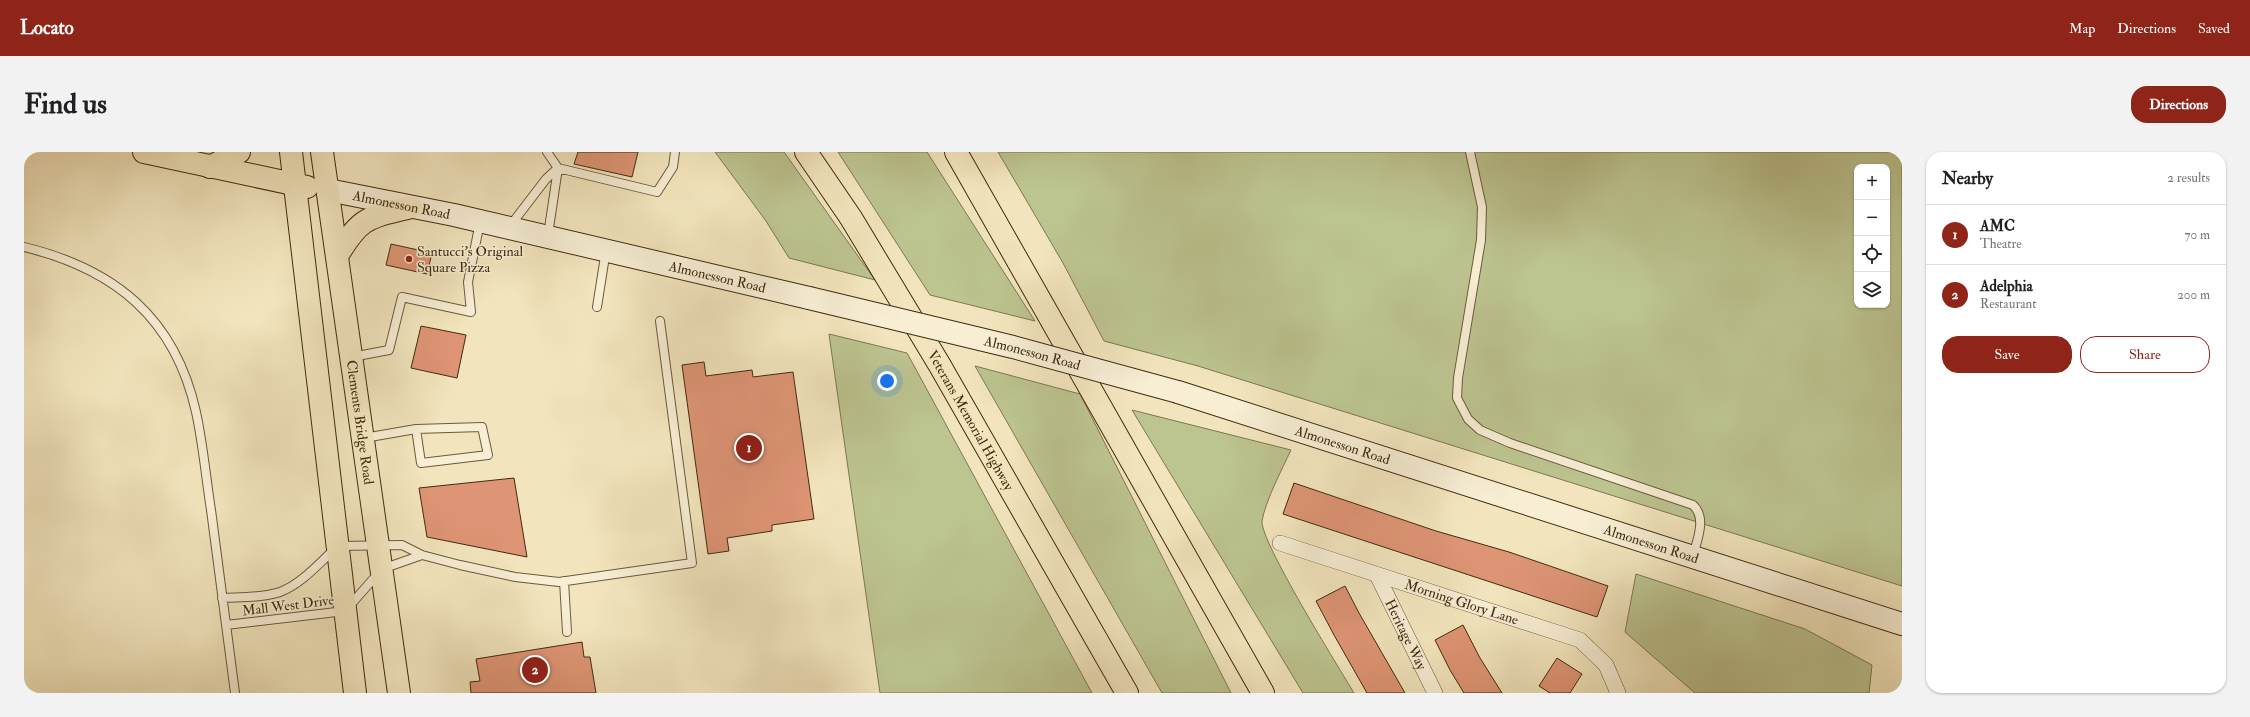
<!DOCTYPE html>
<html lang="en">
<head>
<meta charset="utf-8">
<style>
  body { margin:0; font-family:"IM FELL Double Pica",serif; background:#f2f2f2; color:#202124 }
  .controls { position:absolute; right:12px; top:12px; display:grid; overflow:hidden; border-radius:8px; box-shadow:0 1px 3px #0004 }
  .controls button { width:36px; height:36px; display:grid; place-items:center; padding:0; border:0; border-bottom:1px solid #e0e0e0; background:#fff; color:#202124; font:20px sans-serif }
  .you { position:absolute; left:863px; top:229px; width:14px; height:14px; margin:-10px; border:3px solid #fff; border-radius:50%; background:#1a73e8; box-shadow:0 0 0 6px #1a73e833 }
  .badge { display:grid; place-items:center; width:26px; height:26px; border-radius:50%; background:#8f2418; color:#fff; font-size:13px; font-weight:700 }
  .pin { position:absolute; translate:-50% -50%; border:2px solid #fff; box-shadow:0 1px 4px #0006 }
  .list { margin:0; padding:0; list-style:none }
  h2 { display:flex; justify-content:space-between; align-items:center; height:52px; margin:0; padding:0 16px; font-size:17px }
  h2 small { font-size:13px; font-weight:400; color:#757577 }
  .list li { display:grid; grid-template-columns:26px 1fr auto; gap:12px; align-items:center; box-sizing:border-box; height:60px; padding:0 16px; border-top:1px solid #e0e0e0 }
  .list b { display:block; font-size:15px; white-space:nowrap }
  .list p { margin:0; font-size:13px; white-space:nowrap; color:#757577 }
  .list em { font-size:13px; font-style:normal; color:#757577 }
  .actions { display:flex; gap:8px; padding:12px 16px }
  .actions a { flex:1; padding:9px 0; border:1px solid #8f2418; border-radius:16px; text-align:center; font-size:14px; color:#8f2418 }
  .actions .main { background:#8f2418; color:#fff }
  .icon { flex:none; width:22px; height:22px; fill:none; stroke:currentColor; stroke-width:2; stroke-linecap:round; stroke-linejoin:round }
  .map { position:relative; flex:none; width:1878px; height:541px; overflow:hidden; border-radius:16px }
  header { display:flex; align-items:center; gap:24px; box-sizing:border-box; height:56px; padding:0 20px; background:#8f2418; color:#fff }
  header strong { font-size:19px }
  nav { display:flex; gap:22px; margin-inline-start:auto; font-size:14px }
  .intro { display:flex; align-items:center; justify-content:space-between; box-sizing:border-box; height:96px; padding:0 24px }
  h1 { margin:0; font-size:28px }
  .button { padding:10px 18px; border-radius:16px; background:#8f2418; color:#fff; font-size:14px; font-weight:700 }
  main { display:flex; gap:24px; padding:0 24px }
  aside { flex:1; background:#fff; border-radius:16px; box-shadow:0 1px 3px #0004 }
  .map>svg:first-child { display:block }
</style>
</head>
<body>
<header>
<strong>Locato</strong>
<nav><a>Map</a><a>Directions</a><a>Saved</a></nav>
</header>
<div class="intro"><h1>Find us</h1><a class="button">Directions</a></div>
<main>
<div class="map">
<svg width="1878" height="541" viewBox="0 0 1878 541">
  <rect width="100%" height="100%" fill="#f2e5bd"/>
  <filter id="stains"><feTurbulence type="fractalNoise" baseFrequency=".005" numOctaves="4"/><feColorMatrix values="0 0 0 0 .2 0 0 0 0 .09 0 0 0 0 .02 0 0 0 .5 -.17"/></filter>
  <radialGradient id="worn" r=".72"><stop offset=".6" stop-color="#630" stop-opacity="0"/><stop offset="1" stop-color="#630" stop-opacity=".3"/></radialGradient>
  <!-- green -->
  <path fill="#bcc490" stroke="#7e7750" fill-rule="evenodd" d="M691,0H760L851,128L765,106L742,69Z
    M814,0H903L1011,169L906,143Z
    M974,0H1878V434L1174,214L1080,189L1039,111ZM1833,15H1863V153H1833Z
    M805,182L883,201L1068,541H856Z
    M951,214L1056,242L1207,541H1138Z
    M1108,258L1267,298C1259,315 1241,350 1238,369C1236,389 1315,516 1330,541H1279Z
    M1612,422L1781,477L1848,513L1845,541H1671L1601,480Z"/>
  <!-- building -->
  <path fill="#de9575" stroke="#412a10" d="M554,0H614L608,25L550,12Z
    M367,92L408,101L403,122L362,113Z
    M397,174L442,183L433,226L387,216Z
    M680,210L682,224L728,218L729,225L769,220L790,367L748,373V379L703,386L705,399L684,402L658,213Z
    M490,326L503,405L403,385L395,336Z
    M1270,331L1412,379L1485,400L1584,434L1573,465L1259,362Z
    M1321,434L1335,461L1381,541H1343L1310,483L1292,449Z
    M1439,473L1456,506L1478,541H1440L1426,518L1411,488Z
    M558,490L560,505H566L572,541H447L446,530L456,529L452,507Z
    M1533,506L1558,522L1546,541H1526L1515,534Z"/>
  <g fill="none" stroke-linecap="round" stroke-linejoin="round">
    <!-- lane casing -->
    <g stroke="#6d593b" stroke-width="10">
      <path id="lane" d="M523,0L534,16L524,83
        M1446,0L1458,55L1457,88L1434,226L1433,246L1444,267L1456,278L1486,291L1669,353C1683,366 1673,388 1669,404
        M534,16L633,40L649,15L651,0
        M486,74L522,27L534,16
        M0,95C91,117 151,166 172,260C179,292 182,326 187,358C195,419 203,480 211,541
        M573,155L582,98
        M328,205L365,198L378,145L447,160L444,130L456,70
        M340,286L392,277L458,275L464,303L397,311L392,277
        M540,429L543,480
        M198,446C217,445 238,446 256,440C278,432 297,409 314,394L378,393L398,403L436,413L491,425L535,430L668,411L636,169
        M202,473L321,459L358,417L398,403"/>
    </g>
    <!-- street casing -->
    <g stroke="#6d593b" stroke-width="16">
      <g id="street">
        <path id="s1" d="M1256,391L1556,488L1582,513L1594,541"/>
        <path id="s2" d="M1353,423L1411,541"/>
      </g>
    </g>
    <!-- secondary casing -->
    <g stroke="#412a10" stroke-width="24">
      <g id="secondary">
        <path id="s3" d="M304,38L430,63L785,146"/>
        <path id="s4" d="M1154,240L1878,472"/>
      </g>
    </g>
    <!-- primary casing -->
    <g stroke="#412a10" stroke-width="24">
      <g id="primary">
        <path d="M120,0L283,35"/>
        <path d="M267,0L331,541"/>
        <path id="s5" d="M298,0L375,541"/>
        <path d="M186,15L215,0"/>
        <path d="M313,104C337,64 344,66 387,55"/>
      </g>
    </g>
    <!-- highway casing -->
    <g stroke="#412a10" stroke-width="24">
      <g id="highway">
        <path id="s6" d="M782,0L827,66L915,212L1103,541"/>
        <path d="M932,0L1239,541"/>
      </g>
    </g>
    <!-- lane -->
    <use href="#lane" stroke="#f7eed4" stroke-width="8"/>
    <!-- street -->
    <use href="#street" stroke="#f7eed4" stroke-width="15"/>
    <!-- secondary -->
    <use href="#secondary" stroke="#f7eed4" stroke-width="22"/>
    <!-- primary -->
    <use href="#primary" stroke="#f2e5bd" stroke-width="22"/>
    <!-- highway -->
    <use href="#highway" stroke="#f2e5bd" stroke-width="22"/>
    <!-- secondary-bridge casing -->
    <g stroke="#412a10" stroke-width="24" stroke-linecap="butt">
      <g id="secondary-bridge">
        <path id="s7" d="M785,146L989,195L1154,240"/>
      </g>
    </g>
    <!-- secondary-bridge -->
    <use href="#secondary-bridge" stroke="#f7eed4" stroke-width="22"/>
  </g>
  <!-- markers -->
  <circle fill="#8f2418" stroke="#f7eed4" stroke-width="1.5" cx="385" cy="107" r="4"/>
  <g text-anchor="middle" stroke-width="3" stroke-linejoin="round" paint-order="stroke">
    <!-- street labels -->
    <g font-size="14" fill="#412a10" stroke="#f7eed4">
      <text dy="5" stroke="none"><textPath href="#s3" startOffset="75">Almonesson Road</textPath></text>
      <text dy="5" stroke="none"><textPath href="#s3" startOffset="399">Almonesson Road</textPath></text>
      <text dy="5" stroke="none"><textPath href="#s7" startOffset="230">Almonesson Road</textPath></text>
      <text dy="5" stroke="none"><textPath href="#s6" startOffset="315">Veterans Memorial Highway</textPath></text>
      <text dy="5" stroke="none"><textPath href="#s5" startOffset="273">Clements Bridge Road</textPath></text>
      <text dy="5" stroke="none"><textPath href="#s4" startOffset="173">Almonesson Road</textPath></text>
      <text dy="5" stroke="none"><textPath href="#s4" startOffset="497">Almonesson Road</textPath></text>
      <text dy="5" stroke="none"><textPath href="#s1" startOffset="191">Morning Glory Lane</textPath></text>
      <text transform="translate(264 453) rotate(-7)" y="5">Mall West Drive</text>
      <text dy="5" stroke="none"><textPath href="#s2" startOffset="66">Heritage Way</textPath></text>
    </g>
    <!-- poi labels -->
    <g font-size="14" fill="#412a10" stroke="#f7eed4" text-anchor="start">
      <text x="393" y="104">Santucci's Original<tspan x="393" dy="16">Square Pizza</tspan></text>
    </g>
  </g>
  <rect width="100%" height="100%" filter="url(#stains)"/>
  <rect width="100%" height="100%" fill="url(#worn)"/>
</svg>
<div class="controls">
<button>+</button>
<button>−</button>
<button><svg class="icon" aria-label="locate" viewBox="0 0 24 24"><circle cx="12" cy="12" r="6"/><path d="M12 2v4M12 18v4M2 12h4M18 12h4"/></svg></button>
<button><svg class="icon" aria-label="layers" viewBox="0 0 24 24"><path d="M12 4l9 5-9 5-9-5zM3 14l9 5 9-5"/></svg></button>
</div>
<div class="you"></div>
<div class="pin badge" style="left:725px;top:296px">1</div>
<div class="pin badge" style="left:511px;top:518px">2</div>
</div>
<aside>
<h2>Nearby<small>2 results</small></h2>
<ul class="list">
<li><span class="badge">1</span><div><b>AMC</b><p>Theatre</p></div><em>70 m</em></li>
<li><span class="badge">2</span><div><b>Adelphia</b><p>Restaurant</p></div><em>200 m</em></li>
</ul>
<div class="actions"><a class="main">Save</a><a>Share</a></div>
</aside>
</main>
</body>
</html>
